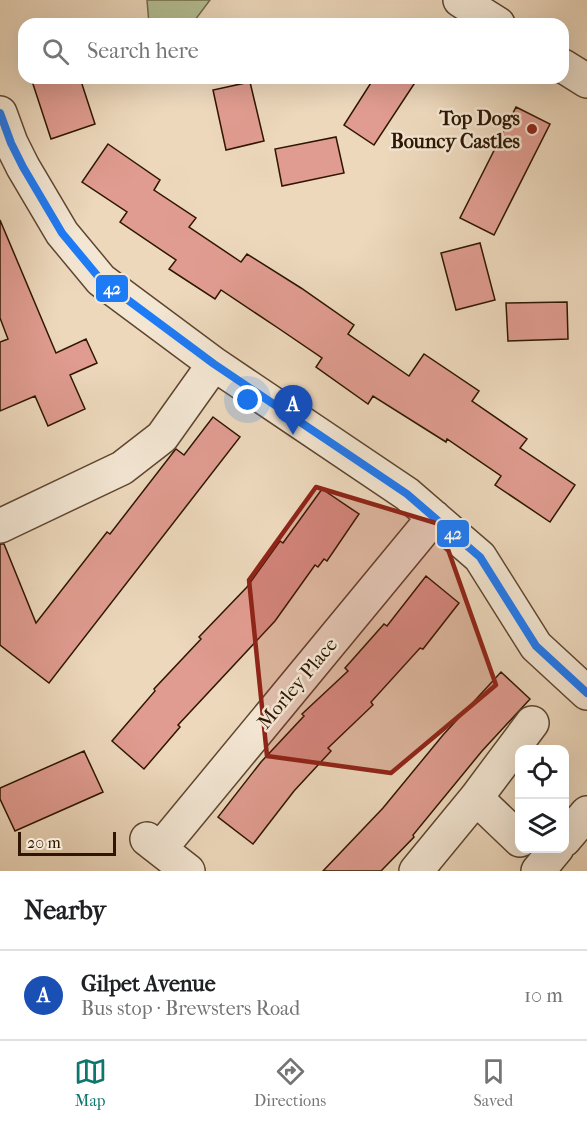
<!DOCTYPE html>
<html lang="en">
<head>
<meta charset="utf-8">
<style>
  body { margin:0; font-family:"IM FELL French Canon",serif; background:#f2f2f2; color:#202124 }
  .controls { position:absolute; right:18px; bottom:18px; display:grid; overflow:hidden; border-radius:12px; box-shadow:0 6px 24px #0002 }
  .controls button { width:54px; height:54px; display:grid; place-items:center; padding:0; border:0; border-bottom:2px solid #e0e0e0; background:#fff; color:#202124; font:30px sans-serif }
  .scale { position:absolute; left:18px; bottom:15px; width:98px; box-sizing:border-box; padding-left:6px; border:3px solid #2e1602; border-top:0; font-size:16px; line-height:21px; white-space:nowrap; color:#2e1602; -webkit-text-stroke:4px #f3e6d3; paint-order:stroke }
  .you { position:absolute; left:248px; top:400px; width:21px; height:21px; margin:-15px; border:4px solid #fff; border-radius:50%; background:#1a73e8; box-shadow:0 0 0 9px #1a73e833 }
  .badge { display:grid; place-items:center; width:39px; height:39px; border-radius:50%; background:#0f766e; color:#fff; font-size:20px; font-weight:700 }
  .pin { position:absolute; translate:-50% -50px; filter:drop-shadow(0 2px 3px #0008) }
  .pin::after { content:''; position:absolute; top:32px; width:21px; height:18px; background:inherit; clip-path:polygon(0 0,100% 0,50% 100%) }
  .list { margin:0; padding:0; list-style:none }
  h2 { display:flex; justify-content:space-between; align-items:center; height:78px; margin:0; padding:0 24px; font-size:26px }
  h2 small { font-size:20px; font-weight:400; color:#757577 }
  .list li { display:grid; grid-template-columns:39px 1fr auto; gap:18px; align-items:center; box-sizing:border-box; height:90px; padding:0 24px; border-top:2px solid #e0e0e0 }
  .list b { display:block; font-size:22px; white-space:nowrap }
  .list p { margin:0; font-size:20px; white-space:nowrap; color:#757577 }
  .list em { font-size:20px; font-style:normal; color:#757577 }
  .icon { flex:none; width:33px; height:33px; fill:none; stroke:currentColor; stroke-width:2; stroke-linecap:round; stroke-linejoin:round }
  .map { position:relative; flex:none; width:587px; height:871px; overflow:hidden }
  .search { position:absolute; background:#fff; box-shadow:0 6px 24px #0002; left:18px; right:18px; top:18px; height:66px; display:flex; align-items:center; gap:15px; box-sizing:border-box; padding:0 21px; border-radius:18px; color:#757577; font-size:22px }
  .sheet { height:168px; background:#fff }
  nav { display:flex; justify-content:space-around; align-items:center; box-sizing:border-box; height:84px; border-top:2px solid #e0e0e0; background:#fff; font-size:16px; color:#757577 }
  nav a { display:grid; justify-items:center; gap:3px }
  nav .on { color:#0f766e }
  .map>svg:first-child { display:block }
</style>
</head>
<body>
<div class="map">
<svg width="587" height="871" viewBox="0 0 587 871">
  <rect width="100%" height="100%" fill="#edd8bc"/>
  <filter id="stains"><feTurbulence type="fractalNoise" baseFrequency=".00333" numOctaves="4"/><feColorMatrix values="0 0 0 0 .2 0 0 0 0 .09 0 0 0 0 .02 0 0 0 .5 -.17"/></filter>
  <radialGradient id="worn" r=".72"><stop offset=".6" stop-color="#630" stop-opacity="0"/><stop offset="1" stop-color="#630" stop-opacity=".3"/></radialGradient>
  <!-- green -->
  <path fill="#b4bf93" stroke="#716a4a" stroke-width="1.5" d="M147,0H210L192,24H149Z"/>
  <!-- building -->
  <path fill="#e09c90" stroke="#2e1602" stroke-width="1.5" d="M31,78H80L95,124L51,139Z
    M374,78H418L374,145L344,125Z
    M250,82L264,141L226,150L213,90Z
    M516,107L550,124L494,235L460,218Z
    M336,137L344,173L282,186L275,149Z
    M108,144L160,180L154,190L196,218L189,227L241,262L247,254L301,288L354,325L348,334L409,376L424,354L479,391L472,401L527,439L520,448L575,485L550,522L495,485L501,476L447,439L446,442L373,396L368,404L316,367L322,358L278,328L221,290L215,299L169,269L176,260L120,222L127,212L82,182Z
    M0,220L56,353L86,339L97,363L70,375L85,409L48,426L35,396L0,411V342L8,339L0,318Z
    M480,243L495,300L456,310L441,253Z
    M567,302L568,339L508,341L506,303Z
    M213,417L240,437L49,683L0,645V544H4L36,623L107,532L110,534L175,450L176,449L184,455Z
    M322,489L359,514L327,561L324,559L318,567L315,565L275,621L178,725L180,727L144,769L112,741L155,691L154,689L201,639L199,637L247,587L280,541L283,543Z
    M426,576L459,603L423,649L420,648L371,702L373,705L328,748L331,751L294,791L253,844L218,817L261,762L304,716L302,714L348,671L345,668L384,624L387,626Z
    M501,672L530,699L482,751L413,835L414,837L381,871H323L383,808L443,735Z
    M84,751L103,792L15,831L0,799V788Z"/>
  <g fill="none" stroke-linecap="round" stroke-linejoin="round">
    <!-- minor casing -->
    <g stroke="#5e4630" stroke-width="36">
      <path id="minor" d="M460,0L498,24
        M563,66L587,81
        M0,113L11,143L23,167L62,233L101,280L214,364L407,494L480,557L536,646L587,693
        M0,526L122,468L162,437L214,364
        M476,798L520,840
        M147,839L188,871
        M160,849L434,517
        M416,871L476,798L532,723"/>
    </g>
    <!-- tertiary casing -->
    <g stroke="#5e4630" stroke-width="36">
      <path id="tertiary" d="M564,840L587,813
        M538,871L557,848"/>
    </g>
    <!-- minor -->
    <use href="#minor" stroke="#f3e6d3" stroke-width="33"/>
    <!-- tertiary -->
    <use href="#tertiary" stroke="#f3e6d3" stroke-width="33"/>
    <!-- bus-1 casing -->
    <g stroke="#f3e6d3" stroke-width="12">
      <path id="bus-1" d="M0,113L11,143L23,167L62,233L101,280L214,364L407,494L480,557L536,646L587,693"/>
    </g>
    <!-- bus-1 -->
    <use href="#bus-1" stroke="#1e7bf6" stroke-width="8"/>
  </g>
  <!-- marked area -->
  <path fill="#8f2418" fill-opacity="0.2" stroke="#8f2418" stroke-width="4.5" stroke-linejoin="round" d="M316,487L439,524L496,685L391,773L267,756L249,580Z"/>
  <!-- markers -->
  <circle fill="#8f2418" stroke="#f3e6d3" stroke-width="2" cx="532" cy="129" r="6"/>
  <g text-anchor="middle" stroke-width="5" stroke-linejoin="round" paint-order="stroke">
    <!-- poi labels -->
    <g font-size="20" font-weight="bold" fill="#2e1602" stroke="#f3e6d3" text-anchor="end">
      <text x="520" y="125">Top Dogs<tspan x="520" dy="23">Bouncy Castles</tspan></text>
    </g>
    <!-- street labels -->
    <g font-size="20" fill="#2e1602" stroke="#f3e6d3">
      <text transform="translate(297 683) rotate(-50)" y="7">Morley Place</text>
    </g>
  </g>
  <g stroke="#f3e6d3" stroke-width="2">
    <rect x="95" y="274" width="34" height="29" rx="6" fill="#1e7bf6"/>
    <rect x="436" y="519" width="34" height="29" rx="6" fill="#1e7bf6"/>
  </g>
  <g font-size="16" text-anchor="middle" font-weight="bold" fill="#fff">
    <text x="112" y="294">42</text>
    <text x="453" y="539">42</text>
  </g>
  <rect width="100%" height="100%" filter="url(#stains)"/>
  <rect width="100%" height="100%" fill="url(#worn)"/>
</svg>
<div class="controls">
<button><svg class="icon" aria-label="locate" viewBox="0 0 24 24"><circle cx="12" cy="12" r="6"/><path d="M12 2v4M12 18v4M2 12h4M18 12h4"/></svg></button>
<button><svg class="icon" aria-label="layers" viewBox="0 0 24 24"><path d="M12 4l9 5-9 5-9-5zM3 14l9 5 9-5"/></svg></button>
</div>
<div class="scale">20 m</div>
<div class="you"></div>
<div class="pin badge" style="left:293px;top:435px;background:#1a4fb4">A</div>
<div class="search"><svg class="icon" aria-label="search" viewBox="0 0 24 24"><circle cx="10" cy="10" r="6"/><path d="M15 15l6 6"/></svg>Search here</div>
</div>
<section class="sheet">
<h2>Nearby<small></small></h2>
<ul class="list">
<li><span class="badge" style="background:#1a4fb4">A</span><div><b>Gilpet Avenue</b><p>Bus stop · Brewsters Road</p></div><em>10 m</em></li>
</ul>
</section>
<nav>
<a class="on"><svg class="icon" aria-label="map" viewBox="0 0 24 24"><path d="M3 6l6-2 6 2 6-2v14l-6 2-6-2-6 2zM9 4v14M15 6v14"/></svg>Map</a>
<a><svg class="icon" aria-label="directions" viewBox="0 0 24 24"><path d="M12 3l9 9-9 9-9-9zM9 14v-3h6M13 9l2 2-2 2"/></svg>Directions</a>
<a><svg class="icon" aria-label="saved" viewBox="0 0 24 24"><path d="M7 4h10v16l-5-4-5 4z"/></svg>Saved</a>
</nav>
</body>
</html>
